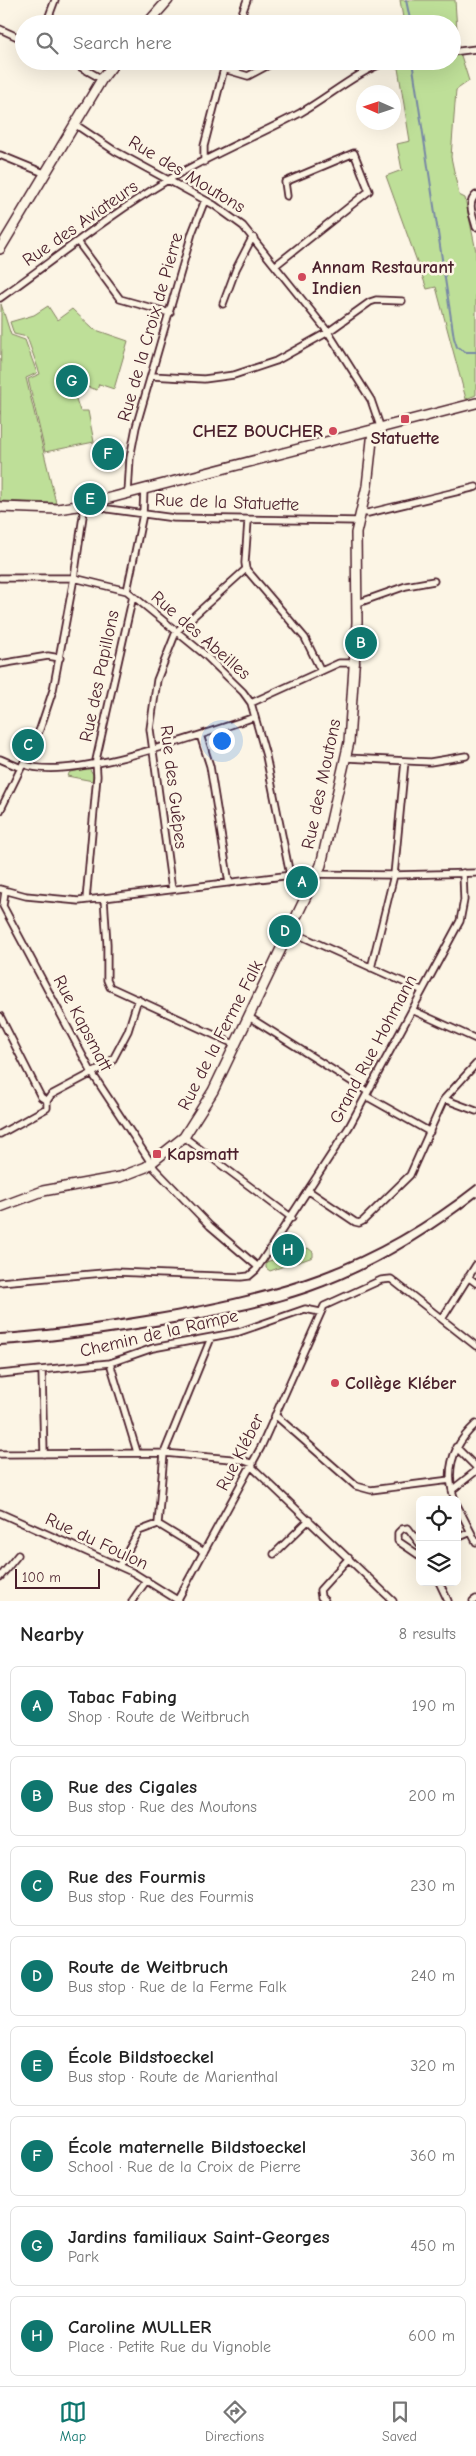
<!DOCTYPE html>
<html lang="en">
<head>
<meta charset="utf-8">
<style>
  body { margin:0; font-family:"Comic Neue",sans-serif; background:#f6f6f6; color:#222 }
  .controls { position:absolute; right:15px; bottom:15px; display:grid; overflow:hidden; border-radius:8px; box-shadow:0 5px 20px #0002 }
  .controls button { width:45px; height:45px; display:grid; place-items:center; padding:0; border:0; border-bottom:1px solid #e0e0e0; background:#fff; color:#222; font:25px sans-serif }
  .compass { position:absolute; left:356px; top:85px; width:45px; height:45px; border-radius:50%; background:#fff; box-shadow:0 5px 20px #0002; rotate:273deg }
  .scale { position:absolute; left:15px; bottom:12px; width:85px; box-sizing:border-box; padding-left:5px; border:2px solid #4a1f2b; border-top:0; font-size:14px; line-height:18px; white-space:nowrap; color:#4a1f2b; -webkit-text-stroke:4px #fcf5e5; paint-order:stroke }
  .you { position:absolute; left:221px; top:740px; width:18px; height:18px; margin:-12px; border:4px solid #fff; border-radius:50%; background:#1a73e8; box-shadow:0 0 0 8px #1a73e833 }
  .badge { display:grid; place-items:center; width:32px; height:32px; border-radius:50%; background:#0f766e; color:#fff; font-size:16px; font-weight:700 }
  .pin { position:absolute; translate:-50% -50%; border:2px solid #fff; box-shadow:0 1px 5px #0006 }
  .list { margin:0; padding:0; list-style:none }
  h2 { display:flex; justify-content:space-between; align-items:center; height:65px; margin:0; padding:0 20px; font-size:21px }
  h2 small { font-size:16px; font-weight:400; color:#767676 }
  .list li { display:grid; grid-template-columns:32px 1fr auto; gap:15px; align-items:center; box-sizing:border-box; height:80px; margin:0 10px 10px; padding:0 10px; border:1px solid #e0e0e0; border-radius:8px }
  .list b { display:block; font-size:19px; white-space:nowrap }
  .list p { margin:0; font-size:16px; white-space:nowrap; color:#767676 }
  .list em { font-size:16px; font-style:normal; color:#767676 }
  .icon { flex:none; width:28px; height:28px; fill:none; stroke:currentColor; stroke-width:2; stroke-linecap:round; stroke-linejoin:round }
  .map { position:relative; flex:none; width:476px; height:1601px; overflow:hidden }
  .search { position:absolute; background:#fff; box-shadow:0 5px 20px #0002; left:15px; right:15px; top:15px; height:55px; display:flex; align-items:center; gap:12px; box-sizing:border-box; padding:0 18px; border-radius:28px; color:#767676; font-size:19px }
  .sheet { height:785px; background:#fff }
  nav { display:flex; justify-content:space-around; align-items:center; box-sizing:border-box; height:70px; border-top:1px solid #e0e0e0; background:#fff; font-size:14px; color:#767676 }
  nav a { display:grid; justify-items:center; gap:2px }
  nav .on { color:#0f766e }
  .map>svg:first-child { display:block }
</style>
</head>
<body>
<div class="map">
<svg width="476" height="1601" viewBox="0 0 476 1601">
  <rect width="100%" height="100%" fill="#fcf5e5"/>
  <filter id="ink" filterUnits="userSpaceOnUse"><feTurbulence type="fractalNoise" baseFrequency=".02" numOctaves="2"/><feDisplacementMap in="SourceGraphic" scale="10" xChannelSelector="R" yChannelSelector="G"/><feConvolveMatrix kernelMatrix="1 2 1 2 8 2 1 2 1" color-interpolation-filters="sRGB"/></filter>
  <g filter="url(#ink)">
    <!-- green -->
    <path fill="#bedf98" stroke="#847f62" d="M400,0H455L458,46L469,81L456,90L451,157L459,195L465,198L476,251V395L466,399L436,287L427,289L386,176L402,170L397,144L410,141L397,62L452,61V24H404Z
      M1,304L11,335L25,340L37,373L26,378L56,503L0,501Z
      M48,306L57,320L72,309L93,329L128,341L114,389L99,384L97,390L78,384L75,396L80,411H88L94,442L45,452L28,379L40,374L27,337L14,334L10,322L34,315Z
      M89,768L93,774V781L67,776L70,772Z
      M308,1248L313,1252V1257L296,1263L294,1256L300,1251Z
      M281,1257L287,1265L270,1271L266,1268V1262Z"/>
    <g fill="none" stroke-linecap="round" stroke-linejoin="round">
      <!-- stream -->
      <path stroke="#7989a5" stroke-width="2" d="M406,0L411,24
        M412,61L454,338L457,347L466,352H476"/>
      <!-- street casing -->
      <g stroke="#4a1f2b" stroke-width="9">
        <path id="street" d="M241,17L265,24
          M46,24L55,0
          M238,24L247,0
          M0,29L24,40
          M452,52L476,49
          M70,61L102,79
          M224,69L248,76L276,61
          M76,125L115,151L214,205L243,226L328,332L371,400L381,429
          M0,155L44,173
          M204,162V146L226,61
          M476,195C466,203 474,217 476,227
          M78,242L120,299L170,313
          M276,265L369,191L354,153L285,182L287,196
          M0,298C55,259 109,215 168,180C210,155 257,136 300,113C330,96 356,72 389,61
          M223,304L236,269L251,240L254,238
          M152,376L204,379L234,375L276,361L328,332L370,302L376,300L402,301
          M128,493L130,458L136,427L192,233L205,200
          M99,501L102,507L108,509L174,518L358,521
          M362,512L368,513L476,487
          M248,521L245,563L246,569L305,638L321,671
          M0,578H74L127,591L204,654L243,692L251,703L266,756L290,875
          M127,591L143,514L144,489
          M358,603L406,586L434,581
          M0,664L48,656L60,658
          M251,703L339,663H356
          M200,735L210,766L229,883
          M346,758L430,762L466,756
          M0,759L21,768
          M23,764C68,784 207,732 255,717
          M0,811L40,729L53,690L74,578L83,516V505
          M0,889L26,896L79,901L300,874L394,875L476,873
          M172,890L150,729L157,680L176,632L246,569
          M5,891L3,906L92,1073L155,1169L210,1226L258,1267
          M104,898L107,944V980L110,987L236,1045
          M86,900L97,776L96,760L133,596
          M290,931L421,990
          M371,968L394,875L405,761
          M412,1010L476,1039
          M0,1016L41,1097L47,1101
          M249,1017L368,1092
          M366,1096L430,1132
          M444,1099L476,1111
          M0,1134L47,1108V1101L51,1095L111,1063L128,1031L138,999
          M184,1137L292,1218
          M309,1191L355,1222L359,1223L363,1221L410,1175L444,1099L476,1064
          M468,1277L476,1283
          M0,1282L115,1272L241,1277L249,1276L256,1270L349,1127L460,921L464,900L463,873
          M442,1319L476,1265
          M110,1363L137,1452
          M42,1371L44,1454
          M0,1374L110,1363L153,1348L239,1332L305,1309L320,1312
          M275,1415L356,1486L371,1490L450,1480
          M0,1454L164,1453L242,1460L253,1464
          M251,1466L393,1601
          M452,1490L476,1471V1467L456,1447
          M455,1500C444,1470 453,1445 476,1424
          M457,1505L476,1542
          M0,1513L134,1573L179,1601
          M457,1538L471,1532
          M420,1544L408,1528L402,1529L398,1533V1541L420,1556
          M204,1552L158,1524L164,1453L211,1338
          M274,1554L309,1520
          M119,1566L139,1531L158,1524
          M0,1577L18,1555
          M439,1582L448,1601
          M132,1601L147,1580
          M177,1601L261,1447L324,1306L381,1280L391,1279L476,1346
          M325,1601L321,1597L320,1590L349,1558
          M473,1601L476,1599"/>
      </g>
      <!-- secondary casing -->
      <g stroke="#4a1f2b" stroke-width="12">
        <path id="secondary" d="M147,24L168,0
          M0,249L102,79L116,61
          M0,507L58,509L83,505L476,403
          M0,1207L43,1191L120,1177L146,1167L184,1137L213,1091L321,865L349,742L357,622L356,533L367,486L373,431"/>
      </g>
      <!-- street -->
      <use href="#street" stroke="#fcf5e5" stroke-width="5.5"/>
      <!-- secondary -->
      <use href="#secondary" stroke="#fcf5e5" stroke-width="9"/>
      <!-- rail -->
      <path stroke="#4a1f2b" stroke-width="2" d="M0,1334C49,1331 98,1324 146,1316C276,1295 371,1268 476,1185
        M0,1345C54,1342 107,1334 161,1325C211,1317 261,1308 308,1292C368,1271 426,1236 476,1197"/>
    </g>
  </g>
  <!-- markers -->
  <g fill="#d1495b" stroke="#fcf5e5" stroke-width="2">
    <circle cx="302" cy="277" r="5"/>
    <rect x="400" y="414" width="10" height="10" rx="2.5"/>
    <circle cx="333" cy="431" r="5"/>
    <rect x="152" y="1149" width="10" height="10" rx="2.5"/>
    <circle cx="335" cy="1383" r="5"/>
  </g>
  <g text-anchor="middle" stroke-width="5" stroke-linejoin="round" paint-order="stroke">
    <!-- street labels -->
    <g font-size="18" fill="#4a1f2b" stroke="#fcf5e5">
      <text transform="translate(187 174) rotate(31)" y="6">Rue des Moutons</text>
      <text transform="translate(80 223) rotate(-35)" y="6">Rue des Aviateurs</text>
      <text transform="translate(150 327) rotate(-74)" y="6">Rue de la Croix de Pierre</text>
      <text transform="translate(227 502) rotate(2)" y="6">Rue de la Statuette</text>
      <text transform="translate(201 635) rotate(41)" y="6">Rue des Abeilles</text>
      <text transform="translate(99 676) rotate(-78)" y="6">Rue des Papillons</text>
      <text transform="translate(321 784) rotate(-78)" y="6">Rue des Moutons</text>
      <text transform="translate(174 787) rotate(83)" y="6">Rue des Guêpes</text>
      <text transform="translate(83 1023) rotate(62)" y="6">Rue Kapsmatt</text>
      <text transform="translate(220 1035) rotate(-63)" y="6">Rue de la Ferme Falk</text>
      <text transform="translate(373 1049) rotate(-62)" y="6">Grand Rue Hohmann</text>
      <text transform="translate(159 1333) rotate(-13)" y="6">Chemin de la Rampe</text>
      <text transform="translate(240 1452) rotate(-63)" y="6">Rue Kléber</text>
      <text transform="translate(97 1541) rotate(25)" y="6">Rue du Foulon</text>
    </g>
    <!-- poi labels -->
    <g font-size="18" font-weight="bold" fill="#4a1f2b" stroke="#fcf5e5" text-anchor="start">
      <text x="312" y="273">Annam Restaurant<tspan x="312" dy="21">Indien</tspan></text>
      <text x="323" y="437" text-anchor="end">CHEZ BOUCHER</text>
      <text x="405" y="444" text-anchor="middle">Statuette</text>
      <text x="167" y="1160">Kapsmatt</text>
      <text x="345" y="1389">Collège Kléber</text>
    </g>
  </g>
</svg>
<div class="controls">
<button><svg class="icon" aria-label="locate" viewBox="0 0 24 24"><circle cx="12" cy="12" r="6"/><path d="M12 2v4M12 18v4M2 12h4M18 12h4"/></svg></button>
<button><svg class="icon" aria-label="layers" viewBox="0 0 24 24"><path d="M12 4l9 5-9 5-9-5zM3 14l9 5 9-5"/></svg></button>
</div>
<svg class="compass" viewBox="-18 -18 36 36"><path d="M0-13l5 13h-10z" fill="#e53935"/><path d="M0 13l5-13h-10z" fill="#767676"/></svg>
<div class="scale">100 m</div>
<div class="you"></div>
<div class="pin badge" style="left:302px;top:882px">A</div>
<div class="pin badge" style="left:361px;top:643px">B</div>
<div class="pin badge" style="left:28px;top:745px">C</div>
<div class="pin badge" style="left:285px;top:931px">D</div>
<div class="pin badge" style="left:90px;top:499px">E</div>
<div class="pin badge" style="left:108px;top:454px">F</div>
<div class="pin badge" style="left:72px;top:381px">G</div>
<div class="pin badge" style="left:288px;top:1250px">H</div>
<div class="search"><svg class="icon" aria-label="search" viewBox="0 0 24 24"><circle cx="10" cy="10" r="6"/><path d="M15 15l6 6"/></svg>Search here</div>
</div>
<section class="sheet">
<h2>Nearby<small>8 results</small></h2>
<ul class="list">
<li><span class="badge">A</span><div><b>Tabac Fabing</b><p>Shop · Route de Weitbruch</p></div><em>190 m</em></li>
<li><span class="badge">B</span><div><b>Rue des Cigales</b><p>Bus stop · Rue des Moutons</p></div><em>200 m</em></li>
<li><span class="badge">C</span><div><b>Rue des Fourmis</b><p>Bus stop · Rue des Fourmis</p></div><em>230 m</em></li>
<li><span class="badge">D</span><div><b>Route de Weitbruch</b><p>Bus stop · Rue de la Ferme Falk</p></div><em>240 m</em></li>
<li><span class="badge">E</span><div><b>École Bildstoeckel</b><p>Bus stop · Route de Marienthal</p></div><em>320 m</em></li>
<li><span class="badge">F</span><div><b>École maternelle Bildstoeckel</b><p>School · Rue de la Croix de Pierre</p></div><em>360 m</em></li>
<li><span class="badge">G</span><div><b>Jardins familiaux Saint-Georges</b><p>Park</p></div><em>450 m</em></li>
<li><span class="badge">H</span><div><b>Caroline MULLER</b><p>Place · Petite Rue du Vignoble</p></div><em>600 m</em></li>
</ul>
</section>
<nav>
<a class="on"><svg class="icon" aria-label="map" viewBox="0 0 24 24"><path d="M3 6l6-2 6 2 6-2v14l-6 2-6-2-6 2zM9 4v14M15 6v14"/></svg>Map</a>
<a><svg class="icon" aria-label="directions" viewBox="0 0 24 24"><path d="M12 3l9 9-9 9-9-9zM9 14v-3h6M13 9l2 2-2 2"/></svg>Directions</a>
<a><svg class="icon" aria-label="saved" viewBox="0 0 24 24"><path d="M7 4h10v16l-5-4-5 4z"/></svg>Saved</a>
</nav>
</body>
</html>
